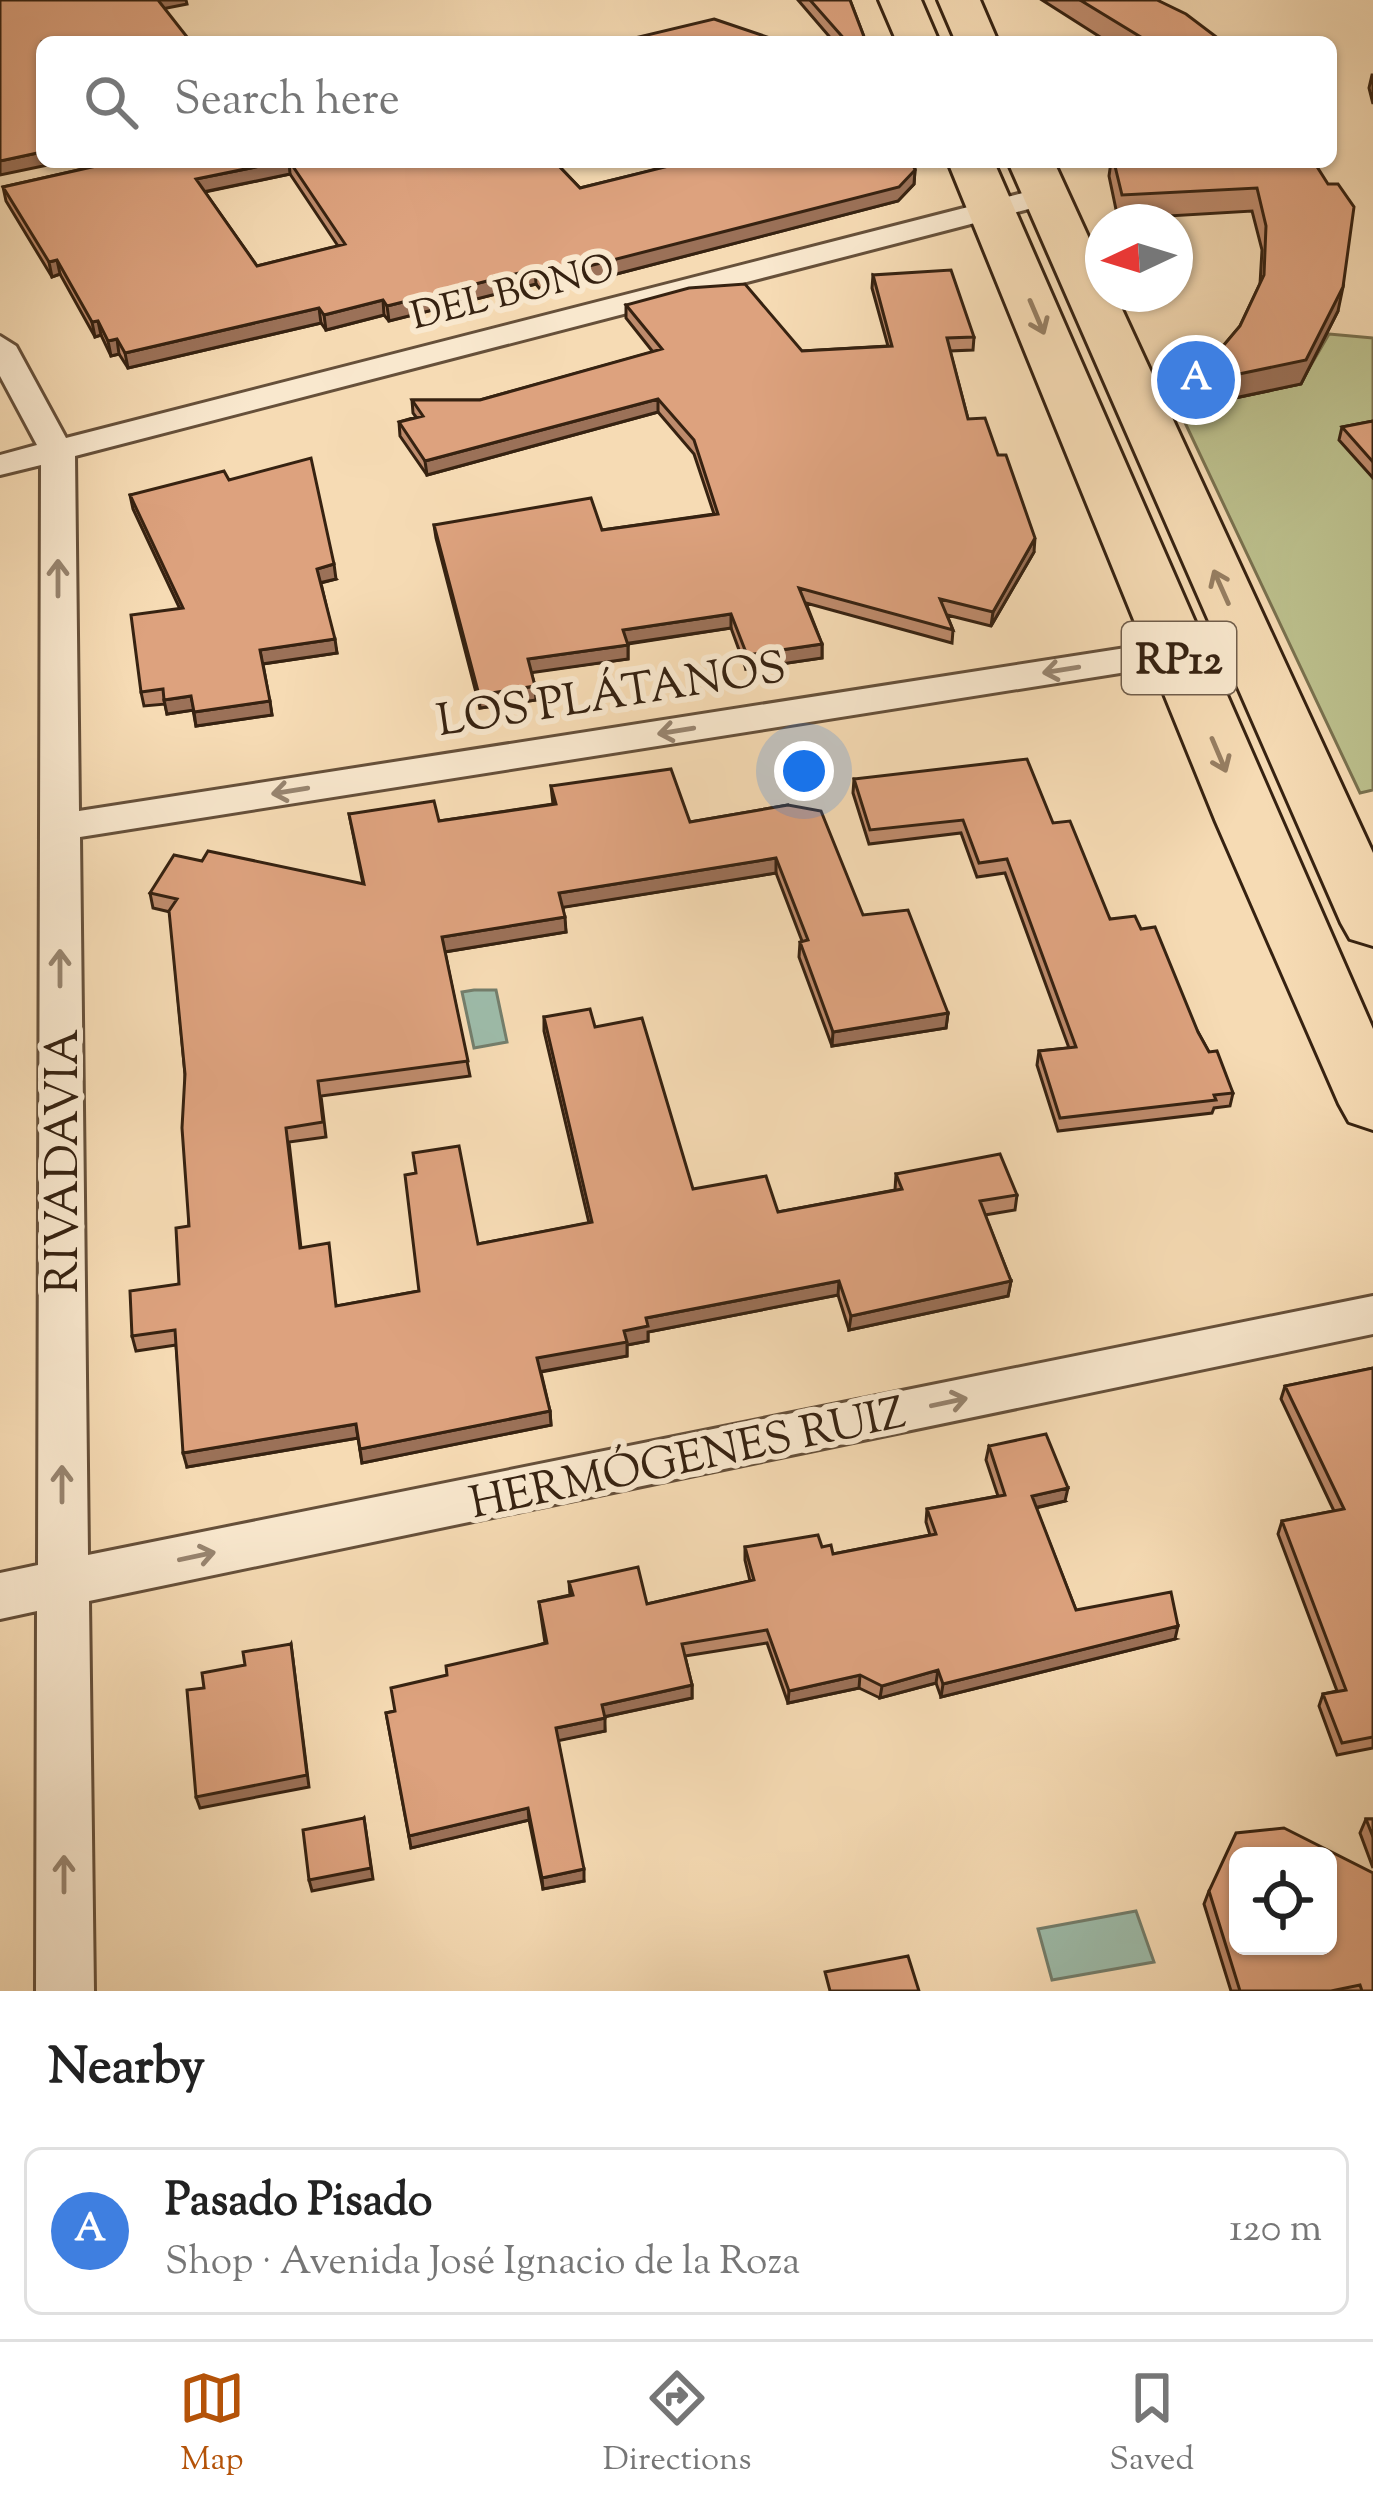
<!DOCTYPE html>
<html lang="en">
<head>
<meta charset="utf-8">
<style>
  body { margin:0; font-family:"Sorts Mill Goudy",serif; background:#f6f6f6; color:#222 }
  .controls { position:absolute; right:36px; bottom:36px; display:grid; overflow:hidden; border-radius:18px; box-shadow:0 3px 9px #0004 }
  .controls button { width:108px; height:108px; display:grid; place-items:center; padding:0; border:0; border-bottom:3px solid #e0e0e0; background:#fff; color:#222; font:60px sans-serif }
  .compass { position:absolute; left:1085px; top:204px; width:108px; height:108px; border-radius:50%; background:#fff; box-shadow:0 3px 9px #0004; rotate:266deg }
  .you { position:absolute; left:804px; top:771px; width:42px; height:42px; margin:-30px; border:9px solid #fff; border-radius:50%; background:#1a73e8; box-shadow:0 0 0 18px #1a73e833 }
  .badge { display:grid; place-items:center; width:78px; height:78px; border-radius:50%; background:#b45309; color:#fff; font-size:39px; font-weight:700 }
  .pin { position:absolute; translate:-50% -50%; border:6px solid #fff; box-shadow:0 3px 12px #0006 }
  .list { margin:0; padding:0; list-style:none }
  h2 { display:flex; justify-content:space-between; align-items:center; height:156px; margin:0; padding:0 48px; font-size:51px }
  h2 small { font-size:39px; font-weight:400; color:#767676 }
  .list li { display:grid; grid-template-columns:78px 1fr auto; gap:36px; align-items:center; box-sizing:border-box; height:168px; margin:0 24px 24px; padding:0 24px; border:3px solid #e0e0e0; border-radius:18px }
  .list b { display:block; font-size:45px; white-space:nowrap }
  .list p { margin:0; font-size:39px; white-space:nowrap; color:#767676 }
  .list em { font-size:39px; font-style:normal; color:#767676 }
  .icon { flex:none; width:66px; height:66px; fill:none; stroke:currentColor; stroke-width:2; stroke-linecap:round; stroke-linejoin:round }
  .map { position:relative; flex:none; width:1373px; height:1991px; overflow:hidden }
  .search { position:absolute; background:#fff; box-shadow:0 3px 9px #0004; left:36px; right:36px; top:36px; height:132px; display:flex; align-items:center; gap:30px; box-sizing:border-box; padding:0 42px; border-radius:18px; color:#767676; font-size:45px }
  .sheet { height:348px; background:#fff }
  nav { display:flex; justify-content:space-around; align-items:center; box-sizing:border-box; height:168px; border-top:3px solid #e0e0e0; background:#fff; font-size:33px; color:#767676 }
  nav a { display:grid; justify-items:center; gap:6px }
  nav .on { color:#b45309 }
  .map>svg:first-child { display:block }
</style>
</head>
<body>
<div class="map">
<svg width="1373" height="1991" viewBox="0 0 1373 1991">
  <rect width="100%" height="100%" fill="#f6dbb4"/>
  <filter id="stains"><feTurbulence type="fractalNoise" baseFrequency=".00167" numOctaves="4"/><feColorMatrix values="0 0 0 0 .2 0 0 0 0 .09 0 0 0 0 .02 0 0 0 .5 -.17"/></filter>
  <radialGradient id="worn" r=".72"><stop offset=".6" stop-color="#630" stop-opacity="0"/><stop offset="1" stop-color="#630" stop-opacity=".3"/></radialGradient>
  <!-- green -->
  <path fill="#bcc08d" stroke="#79714f" stroke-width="3" d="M1329,334L1373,338V790L1360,793L1179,410L1300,384Z"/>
  <!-- water -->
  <path fill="#9dbba9" stroke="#747e6c" stroke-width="3" d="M474,990H496L507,1042L474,1048L462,992Z
    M1136,1911L1154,1962L1052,1980L1038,1929Z"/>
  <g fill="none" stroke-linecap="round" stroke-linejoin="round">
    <!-- minor casing -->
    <g stroke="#66503a" stroke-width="6">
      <path id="minor" d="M1046,187L1061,196L1056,202L75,456L79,811L1177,640L1195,652L1177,664L80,837L88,1555L1373,1296V1334L89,1601L94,1991H36L37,1611L0,1619V1573L38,1565L41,465L0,475V455L37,445L0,376V336L16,346L66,438Z"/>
    </g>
    <!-- primary casing -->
    <g stroke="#362211" stroke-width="6">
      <path id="primary" d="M879,0H921L939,42H897Z
        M938,0H980L998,42H956Z
        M948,162H994L1373,1029V1130L1349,1122L1339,1104L1216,822Z
        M1008,162H1054L1103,269V294H1115L1373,853V946L1350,939L1341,923Z"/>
    </g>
    <!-- minor -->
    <use href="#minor" fill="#f9e8ce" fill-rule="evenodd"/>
    <!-- primary -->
    <use href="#primary" fill="#f6dbb4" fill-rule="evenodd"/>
  </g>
  <!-- wall -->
  <path fill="#be8b6c" stroke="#362211" stroke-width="3" fill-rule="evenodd" d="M798,0H850L866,42H834Z
    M1042,0H1157L1223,42H1108Z
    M1372,75H1373V104L1369,88Z
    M114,162H555L580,188L670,166L667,162H912L915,170L914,184L898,201L543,293L536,284L389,321L384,315L326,330L321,323L128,368L119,354L111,356L101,335L95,337L60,274L52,277L6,201L3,187ZM290,174L338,246L257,266L205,192Z
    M1111,162H1314L1338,311L1301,384L1187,408L1191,384L1240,326L1260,284L1262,250L1252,211L1118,219L1109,176Z
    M873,275L974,337L973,350L950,351L968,419L1034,552L991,626L947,615L953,630L952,643L806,603L822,644V658L746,669L731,628L628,644V659L531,672L535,686L536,700L480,708L436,538L434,525L602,530L714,514L694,454L658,412L427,475L400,436L399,422L416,417L413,413L412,400H480L653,352L626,318V305L802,351L888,346L872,288Z
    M1373,421V478L1339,440L1342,427Z
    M229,480L336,579L321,583L337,653L263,664L272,715L196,726L193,710L167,714L165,704L144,706L141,692L180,609L133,509L130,495Z
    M854,779L1053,823L1110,919L1141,929L1209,1052L1233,1093L1230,1106L1214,1108L1212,1113L1058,1131L1037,1065L1039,1051L1069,1048L1005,873L977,877L961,833L869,844L853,793Z
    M551,786L690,822L788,805L863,915L948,1013L946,1028L832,1046L799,957L800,942L802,941L776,873L563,907L566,932L445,952L470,1076L321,1096L326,1137L289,1142L301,1248L337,1306L419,1291L478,1244L589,1223L544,1031V1017L595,1027L693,1189L778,1212L895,1190L896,1174L1017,1195L1015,1210L985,1215L1011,1281L1008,1296L849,1330L838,1295L648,1332V1341L627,1345V1356L541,1372L550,1411L551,1425L362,1463L358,1438L187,1467L176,1345L136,1351L132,1336L179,1284L189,1226L185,1074L170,912L153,908L150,893L202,861L363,884L349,814L439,821L553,804Z
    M1373,1368V1748L1337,1755L1319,1706L1323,1694L1337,1691L1278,1534L1282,1521L1334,1511L1281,1399L1285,1386Z
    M989,1446L1065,1501L1036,1508L1076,1610L1175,1639L941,1697L936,1683L880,1698L859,1688L788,1703L767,1643L685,1656L692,1685V1698L604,1717L605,1731L558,1740L584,1881L543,1889L529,1820L411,1848L386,1713L395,1711L447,1675L545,1643L539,1602L570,1595L569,1582L647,1604L750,1581L745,1560V1547H822L833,1554L930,1535L926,1522L927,1509L998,1496L986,1460Z
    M1366,1819H1373V1868L1360,1833Z
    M1209,1891L1373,1991H1231L1204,1904Z"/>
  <!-- shaded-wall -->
  <path fill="#9b7158" stroke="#362211" stroke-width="3" d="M156,0H186L187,4L157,10Z
    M42,152V162H62L0,175V161Z
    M280,162H289L290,174L198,193L196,179Z
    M915,170L914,184L898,201L543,293L542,278Z
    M57,260L60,274L52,277L49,262Z
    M535,269L536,284L389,321L387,306Z
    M1343,287L1338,311L1301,384L1187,408L1191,384Z
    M383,300L384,315L326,330L324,315Z
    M319,308L321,323L128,368L125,353Z
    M98,321L101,335L95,337L92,322Z
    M117,339L119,354L111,356L108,341Z
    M658,399V412L427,475L425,461Z
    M1035,538L1034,552L991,626L993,612Z
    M334,564L336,579L319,583L317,569Z
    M731,614V628L623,644V630Z
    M335,639L337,653L262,664L260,650Z
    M822,644V658L746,669L747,655Z
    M628,645V659L529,673L528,659Z
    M535,686L536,700L480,708L479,695Z
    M191,696L194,710L167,714L164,700Z
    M270,701L272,715L196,726L194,712Z
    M776,858V873L559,908V893Z
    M565,917L566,932L444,952L442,937Z
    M948,1013L946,1028L832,1046L833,1032Z
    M839,1281L838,1295L648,1332V1341L627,1345V1356L538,1372L537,1358L624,1331L646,1318Z
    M1011,1281L1008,1296L849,1330L851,1316Z
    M550,1411L551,1425L362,1463L360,1449Z
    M356,1424L358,1438L187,1467L183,1453Z
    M1068,1488L1065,1501L1029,1509L1032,1496Z
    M1178,1626L1175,1639L941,1697L943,1684Z
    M291,1644L309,1787L200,1808L196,1797Z
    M938,1670L936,1683L880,1698L882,1686Z
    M860,1675L859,1688L788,1703L789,1691Z
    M692,1685V1698L603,1717L602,1705Z
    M605,1718V1731L557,1741L556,1728Z
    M528,1808L529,1820L411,1848L409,1836Z
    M364,1818L373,1879L312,1891L309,1880Z
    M584,1869V1881L543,1889L542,1878Z"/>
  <!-- building -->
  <path fill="#dda27e" stroke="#362211" stroke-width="3" fill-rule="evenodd" d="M0,0H158L191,42H42V152L0,161Z
    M810,0H850L866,42H847Z
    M1080,0H1157L1186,14L1223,42H1149Z
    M714,19L782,42H628L626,40Z
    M114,162H280L196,179L257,266L345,244L290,162H555L580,188L681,163L680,162H912L915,170L899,187L542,278L535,269L387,306L383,300L324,315L319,308L125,353L117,339L108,341L98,321L92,322L57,260L49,262L3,187Z
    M1114,162H1314L1328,184H1338L1354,207L1343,287L1306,360L1191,384L1240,326L1264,275L1266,226L1257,188L1122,195Z
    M951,270L974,337L947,338L968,419L985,418L998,455H1006L1035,538L993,612L940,599L953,630L799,588L822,644L747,655L731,614L623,630L628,645L528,659L535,686L479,695L434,525L591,498L602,530L718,514L694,440L658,399L425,461L399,422L423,416L412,400H480L662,349L626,305L689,288L745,284L802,351L892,346L873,275Z
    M1373,421V462L1342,427Z
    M311,458L334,564L317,569L335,639L260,650L270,701L194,712L191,696L164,700L163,689L141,692L131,615L183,608L130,495L224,471L229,480Z
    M1027,759L1053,823L1070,821L1110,919L1135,916L1141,929L1155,927L1198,1032L1209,1052L1217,1051L1233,1093L1214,1095L1216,1100L1060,1118L1039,1051L1076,1047L1007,859L979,863L963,820L870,830L854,779Z
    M671,769L690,822L788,805L821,811L863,915L908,910L948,1013L833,1032L800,942L808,940L776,858L559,893L565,917L442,937L468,1061L318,1081L323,1122L286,1128L300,1248L329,1243L336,1306L419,1291L405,1175L416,1173L413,1153L459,1146L478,1244L592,1222L544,1017L590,1009L595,1027L642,1018L693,1189L766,1176L778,1212L902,1189L896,1174L1000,1154L1017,1195L980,1201L1011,1281L851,1316L839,1281L646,1318L648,1326L624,1331L627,1342L537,1358L550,1411L360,1449L356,1424L183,1453L175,1330L132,1336L130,1291L179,1284L176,1228L189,1226L182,1128L185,1074L169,911L177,899L150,893L174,855L202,861L208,851L364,884L349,814L434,801L439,821L556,804L551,786Z
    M1373,1368V1737L1342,1743L1323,1694L1346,1690L1282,1521L1344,1509L1285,1386Z
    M1046,1434L1068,1488L1032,1496L1076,1610L1171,1592L1178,1626L943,1684L938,1670L882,1686L860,1675L789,1691L767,1630L682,1644L692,1685L602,1705L605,1718L556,1728L584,1869L542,1878L528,1808L409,1836L386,1713L395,1711L391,1688L447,1675L446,1666L547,1643L539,1602L573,1595L569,1582L638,1567L647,1604L754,1580L745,1547L818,1535L822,1547L831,1545L833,1554L936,1534L927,1509L1005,1495L989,1446Z
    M291,1644L307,1775L196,1797L187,1690L204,1688L202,1673L245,1665L243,1652Z
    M364,1818L371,1868L309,1880L303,1830Z
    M1366,1819H1373V1837Z
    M1284,1828L1373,1873V1991H1362L1360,1985L1331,1991H1240L1209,1891L1236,1833ZM1238,1856H1328V1946H1238Z
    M908,1956L919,1991H830L825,1972Z"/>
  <!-- one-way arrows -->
  <defs><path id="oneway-shaft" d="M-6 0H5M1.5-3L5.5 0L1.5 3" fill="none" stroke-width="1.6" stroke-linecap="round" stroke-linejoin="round" transform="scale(3)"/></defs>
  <g stroke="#967e62">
    <use href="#oneway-shaft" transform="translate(1037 317) rotate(67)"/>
    <use href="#oneway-shaft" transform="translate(1221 587) rotate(-114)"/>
    <use href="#oneway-shaft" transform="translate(1219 755) rotate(67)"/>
  </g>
  <g stroke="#988570">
    <use href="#oneway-shaft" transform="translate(58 578) rotate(-90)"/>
    <use href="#oneway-shaft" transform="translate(1061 670) rotate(171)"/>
    <use href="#oneway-shaft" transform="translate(676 731) rotate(171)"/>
    <use href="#oneway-shaft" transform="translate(290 791) rotate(171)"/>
    <use href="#oneway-shaft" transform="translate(60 968) rotate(-90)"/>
    <use href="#oneway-shaft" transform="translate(949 1402) rotate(-12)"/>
    <use href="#oneway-shaft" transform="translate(62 1484) rotate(-90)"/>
    <use href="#oneway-shaft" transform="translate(197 1556) rotate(-12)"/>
    <use href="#oneway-shaft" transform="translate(64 1874) rotate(-90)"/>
  </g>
  <g text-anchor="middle" stroke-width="12" stroke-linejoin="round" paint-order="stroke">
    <!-- far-street labels -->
    <g font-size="39" fill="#362211" stroke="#f9e8ce">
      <text transform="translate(512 290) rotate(-14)" y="14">DEL BONO</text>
    </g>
    <!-- shield labels -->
    <rect fill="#f9e8ce" stroke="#705d4a" stroke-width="3" x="1122" y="622" width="114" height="72" rx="9"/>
    <g font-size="42" font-weight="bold" fill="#362211">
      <text x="1179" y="673">RP12</text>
    </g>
    <!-- street labels -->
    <g font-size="45" fill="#362211" stroke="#f9e8ce">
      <text transform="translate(611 692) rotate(-9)" y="16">LOS PLÁTANOS</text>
      <text transform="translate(61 1161) rotate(-90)" y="16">RIVADAVIA</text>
      <text transform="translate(687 1456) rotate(-12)" y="16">HERMÓGENES RUIZ</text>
    </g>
  </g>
  <rect width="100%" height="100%" filter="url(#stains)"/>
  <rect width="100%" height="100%" fill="url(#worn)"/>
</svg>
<div class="controls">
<button><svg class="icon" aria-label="locate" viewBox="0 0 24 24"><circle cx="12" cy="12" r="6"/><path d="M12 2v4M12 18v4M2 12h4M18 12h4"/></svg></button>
</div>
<svg class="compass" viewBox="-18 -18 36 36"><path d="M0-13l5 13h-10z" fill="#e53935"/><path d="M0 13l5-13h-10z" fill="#767676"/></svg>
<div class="you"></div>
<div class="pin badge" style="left:1196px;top:380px;background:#3f7fe0">A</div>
<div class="search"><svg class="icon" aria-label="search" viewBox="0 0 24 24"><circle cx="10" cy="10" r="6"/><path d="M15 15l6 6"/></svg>Search here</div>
</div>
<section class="sheet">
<h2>Nearby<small></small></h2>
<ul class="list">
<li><span class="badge" style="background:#3f7fe0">A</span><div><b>Pasado Pisado</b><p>Shop · Avenida José Ignacio de la Roza</p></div><em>120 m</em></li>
</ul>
</section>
<nav>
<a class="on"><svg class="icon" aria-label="map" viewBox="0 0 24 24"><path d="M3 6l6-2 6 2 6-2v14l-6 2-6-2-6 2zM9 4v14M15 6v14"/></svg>Map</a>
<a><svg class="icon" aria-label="directions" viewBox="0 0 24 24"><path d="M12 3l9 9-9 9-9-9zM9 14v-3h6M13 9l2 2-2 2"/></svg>Directions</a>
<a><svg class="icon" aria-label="saved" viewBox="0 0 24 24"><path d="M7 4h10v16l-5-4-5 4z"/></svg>Saved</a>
</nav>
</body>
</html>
